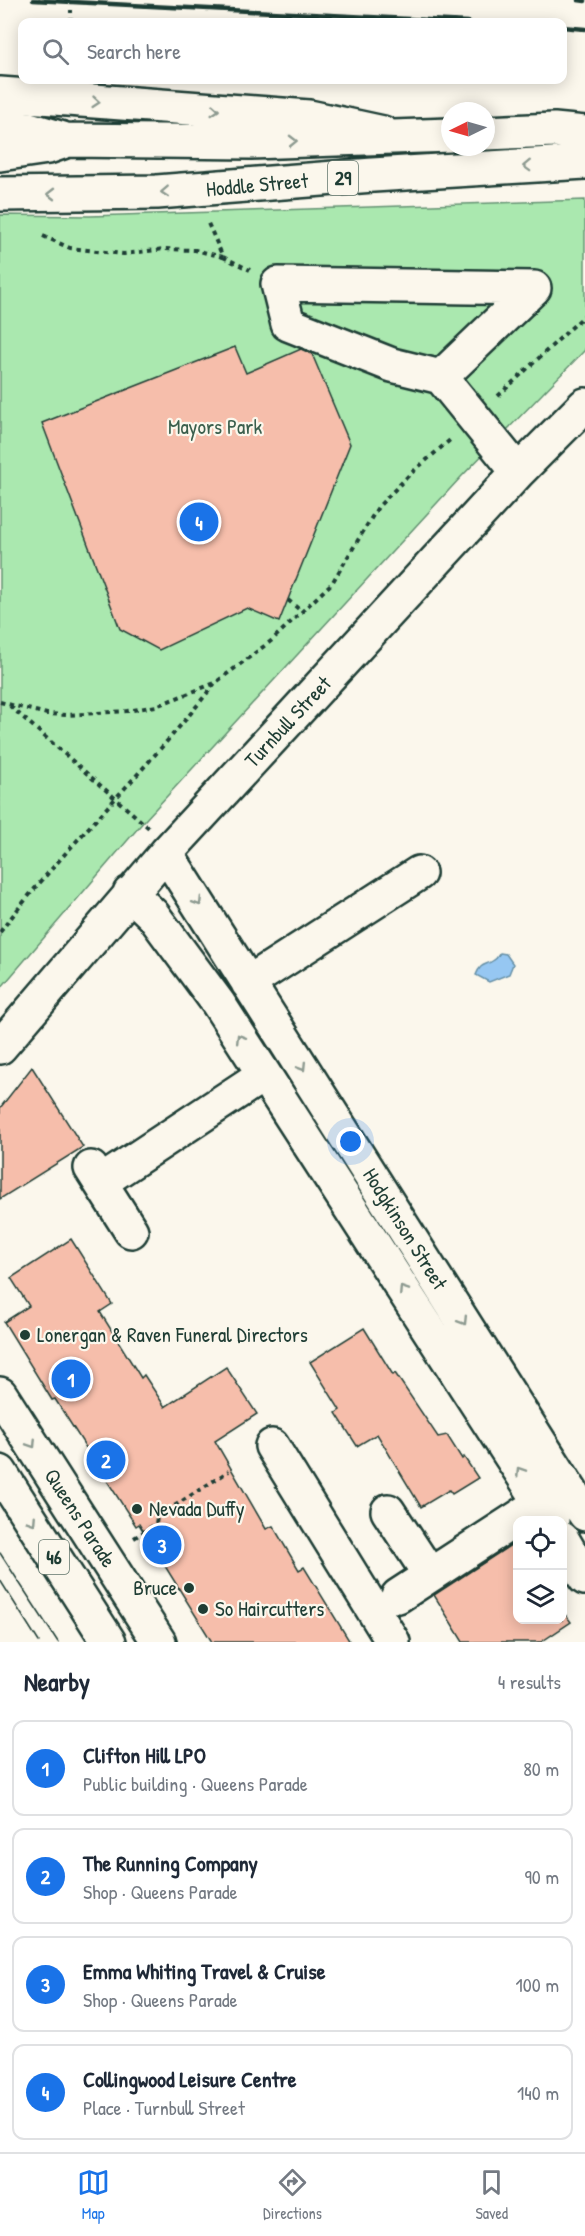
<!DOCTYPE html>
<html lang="en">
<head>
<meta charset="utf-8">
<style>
  body { margin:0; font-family:"Patrick Hand",sans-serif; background:#f2f2f3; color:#1f2937 }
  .controls { position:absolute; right:18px; bottom:18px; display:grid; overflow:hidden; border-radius:12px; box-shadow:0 3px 15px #0003 }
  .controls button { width:54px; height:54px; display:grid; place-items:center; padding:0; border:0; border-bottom:2px solid #e0e1e3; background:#fff; color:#1f2937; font:30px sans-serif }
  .compass { position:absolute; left:441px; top:102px; width:54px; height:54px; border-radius:50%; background:#fff; box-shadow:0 3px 15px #0003; rotate:265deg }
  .you { position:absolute; left:351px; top:1142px; width:21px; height:21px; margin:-15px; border:4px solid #fff; border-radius:50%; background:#1a73e8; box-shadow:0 0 0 9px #1a73e833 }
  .badge { display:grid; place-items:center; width:39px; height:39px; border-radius:50%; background:#1a73e8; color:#fff; font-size:20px; font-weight:700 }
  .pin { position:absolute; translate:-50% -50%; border:3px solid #fff; box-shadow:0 2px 6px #0006 }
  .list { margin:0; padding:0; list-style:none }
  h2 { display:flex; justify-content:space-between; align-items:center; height:78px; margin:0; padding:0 24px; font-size:26px }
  h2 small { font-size:20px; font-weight:400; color:#747a83 }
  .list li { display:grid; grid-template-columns:39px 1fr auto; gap:18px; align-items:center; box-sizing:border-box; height:96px; margin:0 12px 12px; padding:0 12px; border:2px solid #e0e1e3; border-radius:12px }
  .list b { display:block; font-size:22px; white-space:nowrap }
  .list p { margin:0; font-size:20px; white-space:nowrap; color:#747a83 }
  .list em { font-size:20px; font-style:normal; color:#747a83 }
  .icon { flex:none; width:33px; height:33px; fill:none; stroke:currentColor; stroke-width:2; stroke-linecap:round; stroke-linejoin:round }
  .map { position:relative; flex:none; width:585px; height:1642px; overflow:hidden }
  .search { position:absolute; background:#fff; box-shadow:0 3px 15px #0003; left:18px; right:18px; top:18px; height:66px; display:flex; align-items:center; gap:15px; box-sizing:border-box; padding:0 21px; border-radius:12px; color:#747a83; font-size:22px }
  .sheet { height:510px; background:#fff }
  nav { display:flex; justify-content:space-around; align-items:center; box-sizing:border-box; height:84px; border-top:2px solid #e0e1e3; background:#fff; font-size:16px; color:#747a83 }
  nav a { display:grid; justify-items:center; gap:3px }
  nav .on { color:#1a73e8 }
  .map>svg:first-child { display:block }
</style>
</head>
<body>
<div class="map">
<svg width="585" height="1642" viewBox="0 0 585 1642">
  <rect width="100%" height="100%" fill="#fbf7ec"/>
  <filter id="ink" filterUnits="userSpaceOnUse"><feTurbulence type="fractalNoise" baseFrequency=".0167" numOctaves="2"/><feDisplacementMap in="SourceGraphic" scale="12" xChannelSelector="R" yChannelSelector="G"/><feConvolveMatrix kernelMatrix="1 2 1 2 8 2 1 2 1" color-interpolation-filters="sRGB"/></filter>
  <g filter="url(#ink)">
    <!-- green -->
    <path fill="#aae8af" stroke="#649272" stroke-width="1.5" d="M585,200V350L461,477L145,820L0,989V215L90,216Z"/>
    <!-- water -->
    <path fill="#96c7f2" stroke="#6690a6" stroke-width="1.5" d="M500,953L506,954L513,964L509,974L489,982L476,975C481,962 486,966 494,960C497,959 498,955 500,953Z"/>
    <!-- building -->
    <path fill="#f6beab" stroke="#1f3d34" stroke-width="1.5" d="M235,347L246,373L301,349L312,354L350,444L279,622L247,608L159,650L120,629L42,423Z
      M32,1067L83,1147L0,1199V1108Z
      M71,1239L112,1304L100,1312L141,1378L144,1375L165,1407L226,1367L257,1414L215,1441L266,1529L273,1526L299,1570L304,1567L350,1642H212L139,1524L136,1526L55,1399L52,1400L4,1322L29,1306L11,1278Z
      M364,1328L393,1375L395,1373L438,1437L447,1435L462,1459L464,1457L478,1478L452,1494L449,1490L421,1507L377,1434L357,1446L336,1413L340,1410L310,1362Z
      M517,1541L518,1620H562V1610L571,1622L541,1642H463L434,1595Z"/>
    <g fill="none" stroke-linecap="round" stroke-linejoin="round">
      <!-- minor casing -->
      <g stroke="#1f3d34" stroke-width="38">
        <path id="minor" d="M0,94L309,117L383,133
          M278,284L534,288L441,377L392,365L288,324Z
          M441,377L518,472
          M166,853L585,1514
          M130,893L153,915L218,1003L552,1520
          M248,983L419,873
          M0,1047L166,853L518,472L585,405
          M91,1168L131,1231
          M101,1182L263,1075
          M0,1394L159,1642
          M272,1446L393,1642
          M388,1511L430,1575
          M562,1539L585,1578
          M398,1596L541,1503"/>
      </g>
      <!-- major casing -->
      <g stroke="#1f3d34" stroke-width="38">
        <path id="major" d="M0,125L29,129L63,139
          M486,133L554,130L585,133
          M0,154L48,147L68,140L251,142L450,135
          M0,194L157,192L373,175L585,162
          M0,1472L109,1642"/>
      </g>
      <!-- path -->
      <path stroke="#1f3d34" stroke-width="4" stroke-dasharray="4.5 4.5" stroke-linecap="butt" d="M71,22V10
        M43,236L70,248L124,254L164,249L195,250L223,257L207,221
        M223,257L250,270
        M498,396L585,315
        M288,600L301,611
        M0,702L47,714L67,715L127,711L156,706L215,683L271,641L332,583L378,507L409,475L450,440
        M10,706L149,828
        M0,932C66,845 148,770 215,683
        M134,1538L156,1524L157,1517L229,1471"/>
      <!-- minor -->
      <use href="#minor" stroke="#fbf7ec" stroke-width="33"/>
      <!-- major -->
      <use href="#major" stroke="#fbf7ec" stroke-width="33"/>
      <!-- tram -->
      <path stroke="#1f3d34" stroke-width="1.5" d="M0,1553L58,1642
        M0,1580L39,1642"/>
      <!-- rail -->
      <path stroke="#1f3d34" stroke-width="4.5" d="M33,0L468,22
        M578,0L585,1
        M562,27L585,29"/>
    </g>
    <!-- one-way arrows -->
    <defs><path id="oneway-chevron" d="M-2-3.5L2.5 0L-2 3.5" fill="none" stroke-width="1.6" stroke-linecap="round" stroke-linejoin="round" transform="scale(1.5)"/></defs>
    <g stroke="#8d9a90">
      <use href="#oneway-chevron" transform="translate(96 102) rotate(5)"/>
      <use href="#oneway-chevron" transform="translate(215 110) rotate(4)"/>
      <use href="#oneway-chevron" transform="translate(293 141) rotate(-1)"/>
      <use href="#oneway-chevron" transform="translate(527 166) rotate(178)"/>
      <use href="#oneway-chevron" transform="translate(165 192) rotate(177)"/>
      <use href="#oneway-chevron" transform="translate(51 194) rotate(180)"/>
      <use href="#oneway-chevron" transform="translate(198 902) rotate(58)"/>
      <use href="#oneway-chevron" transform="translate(240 1038) rotate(-122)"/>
      <use href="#oneway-chevron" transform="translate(302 1067) rotate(58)"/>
      <use href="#oneway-chevron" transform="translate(403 1290) rotate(-123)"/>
      <use href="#oneway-chevron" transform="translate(463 1321) rotate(58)"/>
      <use href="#oneway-chevron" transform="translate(32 1444) rotate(57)"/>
      <use href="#oneway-chevron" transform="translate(520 1471) rotate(-123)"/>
      <use href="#oneway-chevron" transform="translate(32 1521) rotate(57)"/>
    </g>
  </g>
  <!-- markers -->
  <g fill="#1f3d34" stroke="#fbf7ec" stroke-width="2">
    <circle cx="25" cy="1335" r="6"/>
    <circle cx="137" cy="1509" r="6"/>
    <circle cx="189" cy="1588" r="6"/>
    <circle cx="203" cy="1609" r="6"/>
  </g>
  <g text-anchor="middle" stroke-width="4.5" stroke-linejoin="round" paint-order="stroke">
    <!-- shield labels -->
    <g fill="#fbf7ec" stroke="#61756b" stroke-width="1.5">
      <rect x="328" y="161" width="30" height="34" rx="4.5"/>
      <rect x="39" y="1540" width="30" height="34" rx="4.5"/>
    </g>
    <g font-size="20" font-weight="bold" fill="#1f3d34">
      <text x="343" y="185">29</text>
      <text x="54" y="1564">46</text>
    </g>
    <!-- street labels -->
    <g font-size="21" fill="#1f3d34" stroke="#fbf7ec">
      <text transform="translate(257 185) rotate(-5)" y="7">Hoddle Street</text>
      <text transform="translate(288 722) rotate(-47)" y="7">Turnbull Street</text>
      <text transform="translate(405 1229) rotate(58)" y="7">Hodgkinson Street</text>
      <text transform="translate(80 1518) rotate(57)" y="7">Queens Parade</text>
    </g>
    <!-- park labels -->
    <g font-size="21" fill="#3b5f4d" stroke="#fbf7ec">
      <text x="215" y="434">Mayors Park</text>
    </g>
    <!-- poi labels -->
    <g font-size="21" fill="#1f3d34" stroke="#fbf7ec" text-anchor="start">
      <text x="37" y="1342">Lonergan &amp; Raven Funeral Directors</text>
      <text x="149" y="1516">Nevada Duffy</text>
      <text x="177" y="1595" text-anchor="end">Bruce</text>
      <text x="215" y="1616">So Haircutters</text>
    </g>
  </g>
</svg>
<div class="controls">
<button><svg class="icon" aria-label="locate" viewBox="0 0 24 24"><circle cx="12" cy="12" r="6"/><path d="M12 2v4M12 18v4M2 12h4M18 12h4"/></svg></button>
<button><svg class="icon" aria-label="layers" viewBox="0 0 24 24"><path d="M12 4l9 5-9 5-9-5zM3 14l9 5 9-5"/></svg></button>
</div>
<svg class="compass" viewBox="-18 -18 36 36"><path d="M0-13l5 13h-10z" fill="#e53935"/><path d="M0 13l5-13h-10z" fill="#747a83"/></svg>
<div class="you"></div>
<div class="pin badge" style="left:71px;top:1379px">1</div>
<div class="pin badge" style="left:106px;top:1460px">2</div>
<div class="pin badge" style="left:162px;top:1545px">3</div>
<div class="pin badge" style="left:199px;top:522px">4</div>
<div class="search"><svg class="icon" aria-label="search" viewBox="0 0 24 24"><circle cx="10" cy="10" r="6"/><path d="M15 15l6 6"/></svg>Search here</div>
</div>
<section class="sheet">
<h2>Nearby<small>4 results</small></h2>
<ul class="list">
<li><span class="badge">1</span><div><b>Clifton Hill LPO</b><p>Public building · Queens Parade</p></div><em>80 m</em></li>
<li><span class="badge">2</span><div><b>The Running Company</b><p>Shop · Queens Parade</p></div><em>90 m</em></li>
<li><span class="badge">3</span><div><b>Emma Whiting Travel &amp; Cruise</b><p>Shop · Queens Parade</p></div><em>100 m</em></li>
<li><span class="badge">4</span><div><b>Collingwood Leisure Centre</b><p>Place · Turnbull Street</p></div><em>140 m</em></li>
</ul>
</section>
<nav>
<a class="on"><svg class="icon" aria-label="map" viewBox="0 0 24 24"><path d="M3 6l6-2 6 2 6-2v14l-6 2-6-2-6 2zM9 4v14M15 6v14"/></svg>Map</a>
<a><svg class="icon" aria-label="directions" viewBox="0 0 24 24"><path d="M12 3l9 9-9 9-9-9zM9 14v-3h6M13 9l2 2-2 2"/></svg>Directions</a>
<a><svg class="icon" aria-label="saved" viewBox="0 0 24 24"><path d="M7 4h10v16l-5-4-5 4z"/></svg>Saved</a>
</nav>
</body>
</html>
